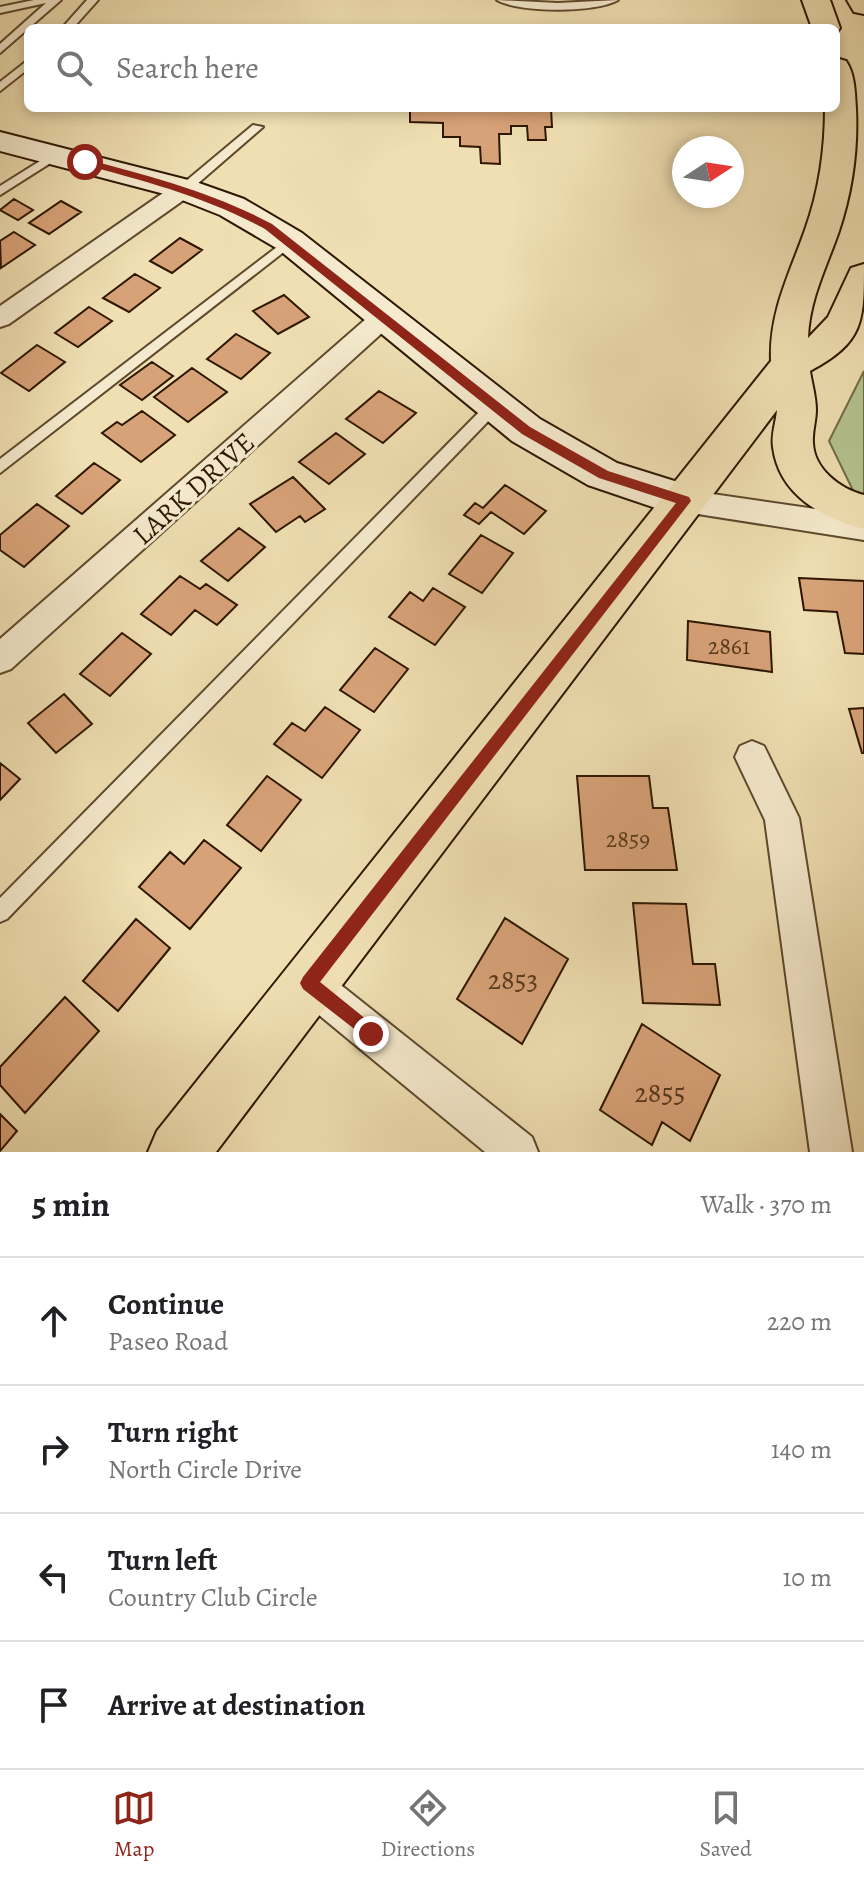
<!DOCTYPE html>
<html lang="en">
<head>
<meta charset="utf-8">
<style>
  body { margin:0; font-family:Alegreya,serif; background:#f6f6f6; color:#202124 }
  .compass { position:absolute; left:672px; top:136px; width:72px; height:72px; border-radius:50%; background:#fff; box-shadow:0 4px 12px #0003; rotate:78deg }
  .stop { position:absolute; width:24px; height:24px; margin:-18px; border:6px solid #8f2418; border-radius:50%; background:#fff }
  .stop.end { background:#8f2418; border-color:#fff; box-shadow:0 2px 8px #0008 }
  .list { margin:0; padding:0; list-style:none }
  h2 { display:flex; justify-content:space-between; align-items:center; height:104px; margin:0; padding:0 32px; font-size:34px }
  h2 small { font-size:26px; font-weight:400; color:#757577 }
  .list li { display:grid; grid-template-columns:52px 1fr auto; gap:24px; align-items:center; box-sizing:border-box; height:128px; padding:0 32px; border-top:2px solid #e0e0e0 }
  .list b { display:block; font-size:30px; white-space:nowrap }
  .list p { margin:0; font-size:26px; white-space:nowrap; color:#757577 }
  .list em { font-size:26px; font-style:normal; color:#757577 }
  .icon { flex:none; width:44px; height:44px; fill:none; stroke:currentColor; stroke-width:2; stroke-linecap:round; stroke-linejoin:round }
  .map { position:relative; flex:none; width:864px; height:1152px; overflow:hidden }
  .search { position:absolute; background:#fff; box-shadow:0 4px 12px #0003; left:24px; right:24px; top:24px; height:88px; display:flex; align-items:center; gap:20px; box-sizing:border-box; padding:0 28px; border-radius:12px; color:#757577; font-size:30px }
  .sheet { height:616px; background:#fff }
  nav { display:flex; justify-content:space-around; align-items:center; box-sizing:border-box; height:112px; border-top:2px solid #e0e0e0; background:#fff; font-size:22px; color:#757577 }
  nav a { display:grid; justify-items:center; gap:4px }
  nav .on { color:#8f2418 }
  .map>svg:first-child { display:block }
</style>
</head>
<body>
<div class="map">
<svg width="864" height="1152" viewBox="0 0 864 1152">
  <rect width="100%" height="100%" fill="#efdfb2"/>
  <filter id="stains"><feTurbulence type="fractalNoise" baseFrequency=".0025" numOctaves="4"/><feColorMatrix values="0 0 0 0 .2 0 0 0 0 .09 0 0 0 0 .02 0 0 0 .5 -.17"/></filter>
  <radialGradient id="worn" r=".72"><stop offset=".6" stop-color="#630" stop-opacity="0"/><stop offset="1" stop-color="#630" stop-opacity=".3"/></radialGradient>
  <!-- green -->
  <path fill="#b4c390" stroke="#716d48" stroke-width="2" d="M864,371V506L860,505L829,441Z"/>
  <!-- building -->
  <path fill="#d8a278" stroke="#2e1700" stroke-width="2" d="M410,108H551L552,127H545L546,140H528L527,126H511V134H499L500,164L481,163L480,147L460,146V137H443V123L410,122Z
    M14,199L33,210L18,220L0,210Z
    M61,201L81,212L49,234L29,223Z
    M14,232L35,245L1,268L0,241Z
    M180,238L202,250L172,273L150,261Z
    M135,274L160,288L129,312L103,298Z
    M284,295L309,317L278,334L253,311Z
    M89,307L112,321L78,347L55,333Z
    M236,334L270,353L241,379L207,359Z
    M37,345L65,362L29,391L1,373Z
    M152,362L173,376L142,400L120,385Z
    M192,368L227,392L188,422L154,397Z
    M379,391L416,413L383,443L346,419Z
    M142,411L175,435L141,462L102,433L117,422L122,425Z
    M336,433L365,454L329,484L299,462Z
    M94,463L120,480L82,514L56,496Z
    M293,477L325,509L305,522L300,516L276,532L250,504Z
    M505,485L546,511L524,534L491,512L479,524L464,515L475,503L483,508Z
    M37,504L69,526L24,567L0,550V535Z
    M239,528L265,547L228,581L201,561Z
    M481,535L513,553L482,593L449,574Z
    M180,576L200,589L206,584L237,605L217,625L195,610L171,635L141,614Z
    M799,578L864,581V654L845,653L837,612L804,610Z
    M433,588L465,607L435,645L389,617L410,592L423,601Z
    M688,621L770,632L772,672L687,660Z
    M122,633L151,654L110,696L80,674Z
    M375,648L408,669L374,712L340,690Z
    M64,694L92,724L56,753L28,723Z
    M325,707L360,730L322,778L274,744L292,723L305,731Z
    M864,708V753H862L849,709Z
    M0,763L20,779L0,800Z
    M267,776L301,800L261,851L227,825Z
    M577,776H649L653,808H668L677,870H585Z
    M204,840L241,868L190,929L139,887L170,852L184,864Z
    M633,903L686,904L693,964H715L720,1005L643,1003Z
    M505,918L568,959L522,1044L457,999Z
    M136,919L170,948L118,1011L83,981Z
    M65,997L99,1031L25,1113L0,1085V1067Z
    M642,1024L720,1075L690,1141L662,1122L652,1145L600,1110Z
    M0,1114L17,1131L0,1151Z"/>
  <g fill="none" stroke-linecap="round" stroke-linejoin="round">
    <!-- lane casing -->
    <g stroke="#5e492c" stroke-width="4">
      <path id="lane" d="M34,0H61L0,53V44L46,3L0,13V7Z
        M87,0H98L73,28H62Z
        M497,0L558,3L618,0C596,13 519,13 497,0Z
        M28,60V69L0,91V82Z
        M253,125L263,127L188,192H180V186Z
        M56,151L60,153V157L0,195V186Z
        M290,237L294,238V244L0,473V459Z
        M494,401L501,406L499,410L7,919L0,922V898L489,402Z"/>
    </g>
    <!-- street casing -->
    <g stroke="#5e492c" stroke-width="4">
      <path id="street" d="M184,182L192,184L195,189L192,194L9,324L0,327V306L176,184Z
        M384,308L393,311L396,317L393,323L11,669L0,673V639L375,311Z
        M685,490L864,516V540L685,512L675,509L671,501L675,493Z
        M752,741L764,746L799,818L852,1152H810L765,820L735,757L740,746Z
        M309,964L322,970L532,1137L538,1152H485L296,996L290,983L296,970Z"/>
    </g>
    <!-- secondary casing -->
    <g stroke="#2e1700" stroke-width="4">
      <path id="secondary" d="M0,132L196,182L244,199L302,233L540,419L617,463L700,489L706,501L700,513L685,518L588,485L512,441L278,249L220,215L172,196L0,151Z"/>
    </g>
    <!-- primary casing -->
    <g stroke="#2e1700" stroke-width="4">
      <path id="primary" d="M802,0H830L840,28L836,34V28H812Z
        M847,0H864V14L854,12Z
        M836,58L846,61C855,74 855,93 856,109C858,150 852,192 839,231C827,266 809,300 808,338L828,317L851,268L864,264C864,322 864,342 810,371C812,384 816,397 816,410C816,421 812,432 813,443C814,469 840,489 864,495V529C822,518 779,495 773,447C771,435 776,422 777,410L216,1152H148L157,1131L771,361C769,313 789,275 805,230C819,191 825,150 825,108H836Z"/>
    </g>
    <!-- lane -->
    <use href="#lane" fill="#f5eacd" fill-rule="evenodd"/>
    <!-- street -->
    <use href="#street" fill="#f5eacd" fill-rule="evenodd"/>
    <!-- secondary -->
    <use href="#secondary" fill="#f5eacd" fill-rule="evenodd"/>
    <!-- primary -->
    <use href="#primary" fill="#efdfb2" fill-rule="evenodd"/>
  </g>
  <!-- route -->
  <path fill="#8f2418" d="M85,159C150,176 212,192 272,224L530,427L608,471L689,497L691,501L320,982L377,1028L379,1034L377,1040L371,1042L303,989L300,983L303,977L676,503L599,478L522,434L265,229C206,197 145,181 81,164Z"/>
  <g text-anchor="middle" stroke-width="6" stroke-linejoin="round" paint-order="stroke">
    <!-- number labels -->
    <g font-size="24" fill="#583a1e">
      <text x="729" y="654">2861</text>
      <text x="628" y="847">2859</text>
    </g>
    <!-- street labels -->
    <g font-size="28" fill="#2e1700" stroke="#f5eacd">
      <text transform="translate(193 488) rotate(-42)" y="10">LARK DRIVE</text>
    </g>
    <!-- near-number labels -->
    <g font-size="28" fill="#583a1e">
      <text x="513" y="989">2853</text>
      <text x="660" y="1102">2855</text>
    </g>
  </g>
  <rect width="100%" height="100%" filter="url(#stains)"/>
  <rect width="100%" height="100%" fill="url(#worn)"/>
</svg>
<svg class="compass" viewBox="-18 -18 36 36"><path d="M0-13l5 13h-10z" fill="#e53935"/><path d="M0 13l5-13h-10z" fill="#757577"/></svg>
<div class="stop" style="left:85px;top:162px"></div>
<div class="stop end" style="left:371px;top:1034px"></div>
<div class="search"><svg class="icon" aria-label="search" viewBox="0 0 24 24"><circle cx="10" cy="10" r="6"/><path d="M15 15l6 6"/></svg>Search here</div>
</div>
<section class="sheet">
<h2>5 min<small>Walk · 370 m</small></h2>
<ul class="list">
<li><svg class="icon" aria-label="ahead" viewBox="0 0 24 24"><path d="M12 20V5M6 11l6-6 6 6"/></svg><div><b>Continue</b><p>Paseo Road</p></div><em>220 m</em></li>
<li><svg class="icon" aria-label="right" viewBox="0 0 24 24"><path d="M7 20v-9h11M14 6l5 5-5 5"/></svg><div><b>Turn right</b><p>North Circle Drive</p></div><em>140 m</em></li>
<li><svg class="icon" aria-label="left" viewBox="0 0 24 24"><path d="M17 20v-9H6M10 6l-5 5 5 5"/></svg><div><b>Turn left</b><p>Country Club Circle</p></div><em>10 m</em></li>
<li><svg class="icon" aria-label="arrive" viewBox="0 0 24 24"><path d="M6 21V4h12l-3 4 3 4H6"/></svg><div><b>Arrive at destination</b></div></li>
</ul>
</section>
<nav>
<a class="on"><svg class="icon" aria-label="map" viewBox="0 0 24 24"><path d="M3 6l6-2 6 2 6-2v14l-6 2-6-2-6 2zM9 4v14M15 6v14"/></svg>Map</a>
<a><svg class="icon" aria-label="directions" viewBox="0 0 24 24"><path d="M12 3l9 9-9 9-9-9zM9 14v-3h6M13 9l2 2-2 2"/></svg>Directions</a>
<a><svg class="icon" aria-label="saved" viewBox="0 0 24 24"><path d="M7 4h10v16l-5-4-5 4z"/></svg>Saved</a>
</nav>
</body>
</html>
